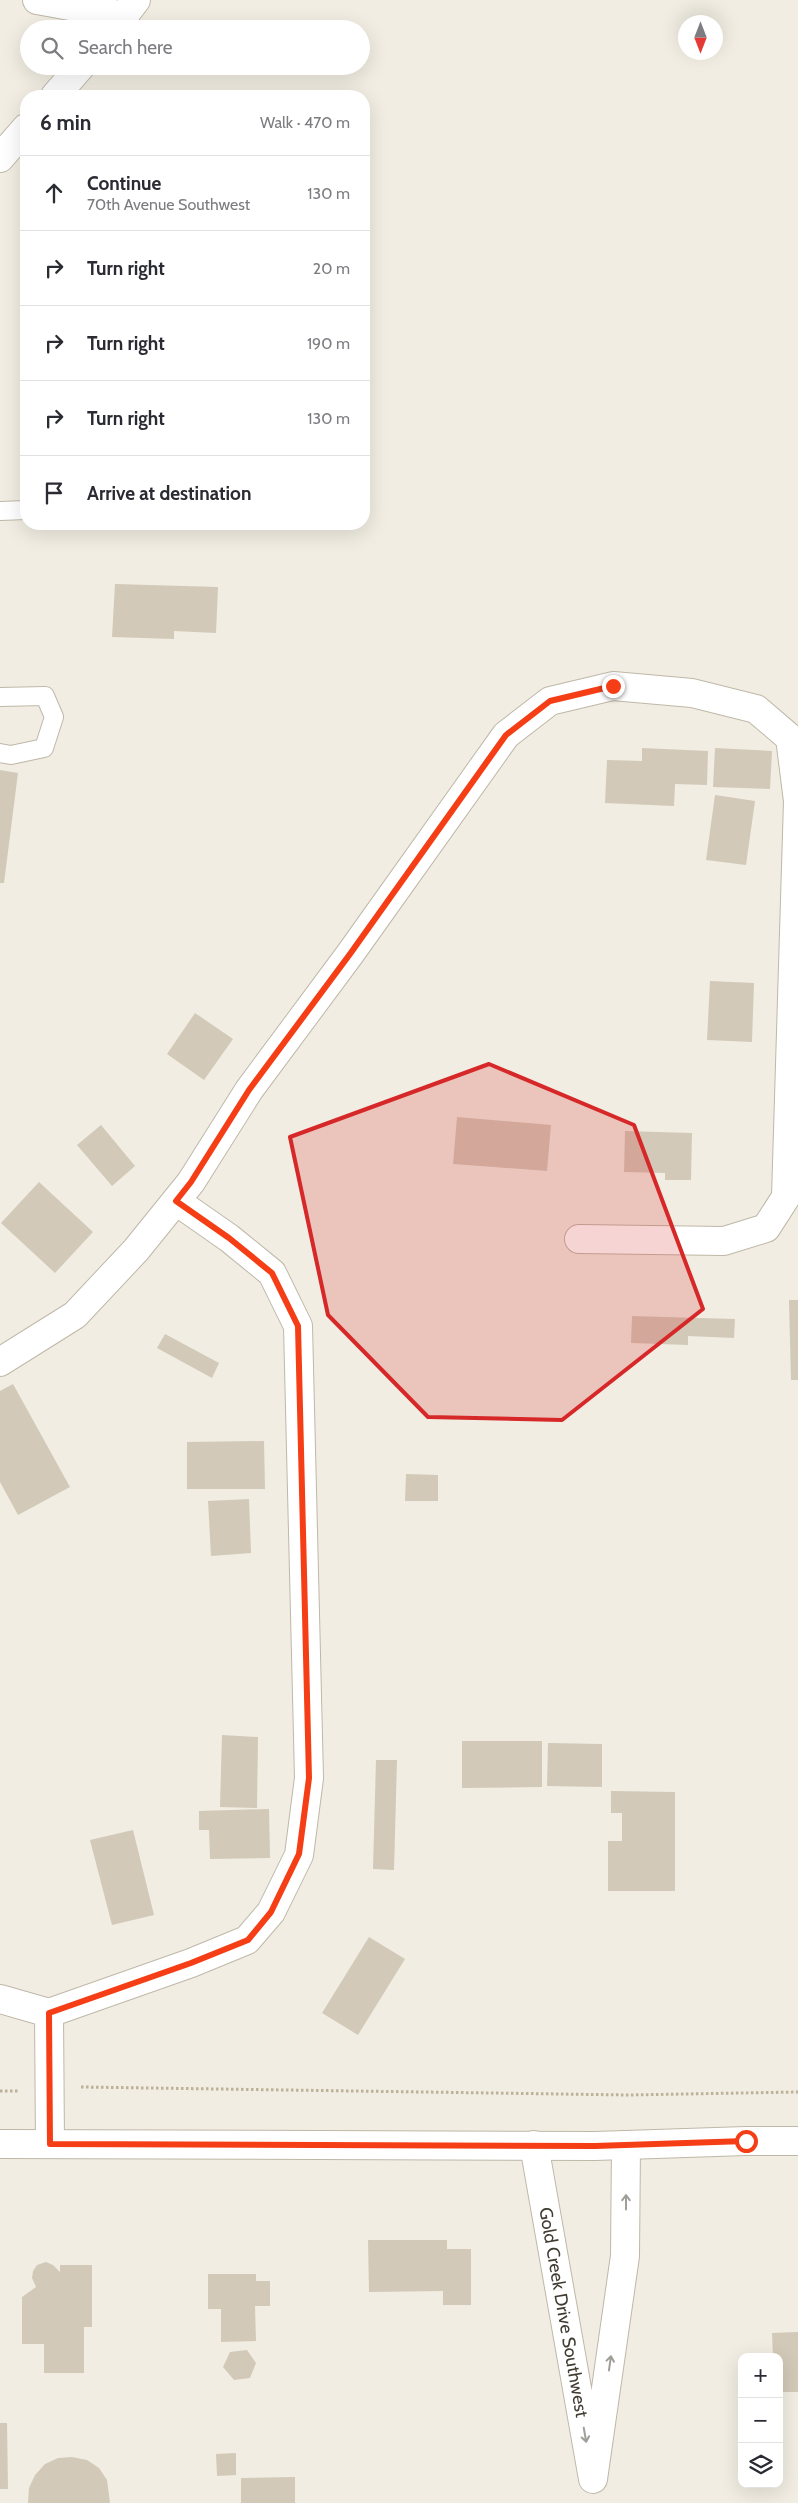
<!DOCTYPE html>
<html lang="en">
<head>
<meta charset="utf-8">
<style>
  body { margin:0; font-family:Cabin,sans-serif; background:#f7f7f7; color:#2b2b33 }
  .controls { position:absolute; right:15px; bottom:15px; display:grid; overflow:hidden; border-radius:10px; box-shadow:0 5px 20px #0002 }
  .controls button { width:45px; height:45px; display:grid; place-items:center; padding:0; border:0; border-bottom:1px solid #e1e1e2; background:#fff; color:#2b2b33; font:25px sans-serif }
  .compass { position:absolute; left:678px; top:15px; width:45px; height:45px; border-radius:50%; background:#fff; box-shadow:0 5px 20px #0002; rotate:180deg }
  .stop { position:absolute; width:15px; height:15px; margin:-11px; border:4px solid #f53e16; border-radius:50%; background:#fff }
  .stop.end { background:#f53e16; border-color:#fff; box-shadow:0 1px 5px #0008 }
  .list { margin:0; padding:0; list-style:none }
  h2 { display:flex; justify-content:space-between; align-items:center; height:65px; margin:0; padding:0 20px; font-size:21px }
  h2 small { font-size:16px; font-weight:400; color:#7c7c81 }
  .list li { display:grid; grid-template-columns:32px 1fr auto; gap:15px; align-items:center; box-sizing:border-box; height:75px; padding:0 20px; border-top:1px solid #e1e1e2 }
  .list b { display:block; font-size:19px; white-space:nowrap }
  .list p { margin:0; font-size:16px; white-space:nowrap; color:#7c7c81 }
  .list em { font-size:16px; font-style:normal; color:#7c7c81 }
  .icon { flex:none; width:28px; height:28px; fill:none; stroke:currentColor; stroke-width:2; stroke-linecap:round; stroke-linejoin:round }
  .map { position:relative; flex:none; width:798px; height:2503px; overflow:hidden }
  .search { position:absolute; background:#fff; box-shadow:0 5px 20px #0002; left:20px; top:20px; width:350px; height:55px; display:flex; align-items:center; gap:12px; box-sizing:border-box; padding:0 18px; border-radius:28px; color:#7c7c81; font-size:19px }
  .panel { position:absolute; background:#fff; box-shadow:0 5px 20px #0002; left:20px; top:90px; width:350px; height:440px; border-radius:20px }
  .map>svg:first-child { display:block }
</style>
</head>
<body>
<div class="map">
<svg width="798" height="2503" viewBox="0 0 798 2503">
  <rect width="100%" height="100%" fill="#f1ede2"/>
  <!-- building -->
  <path fill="#d2c9b8" d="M115,584L218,587L216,633L174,631V639L112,637Z
    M642,748L708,751L707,785L675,784L674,806L605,803L607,760L642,761Z
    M715,748L772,751L770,789L713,787Z
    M0,770L18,773L4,883H0Z
    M715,795L755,801L746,865L706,860Z
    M710,981L754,983L752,1042L707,1040Z
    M195,1013L233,1039L204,1080L167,1054Z
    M457,1117L551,1125L547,1171L453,1164Z
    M101,1125L135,1166L112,1186L77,1145Z
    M625,1131L692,1133L691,1180H665V1173L624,1172Z
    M39,1182L93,1232L55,1273L1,1223Z
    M789,1300H798V1380H791Z
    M632,1316L735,1319L734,1338L688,1336V1345L631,1343Z
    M165,1334L219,1363L212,1378L157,1348Z
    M13,1384L70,1487L18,1515L0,1482V1391Z
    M264,1441L265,1489H187V1442Z
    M406,1474L438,1475V1501H405Z
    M249,1499L251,1553L211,1556L208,1501Z
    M222,1735L258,1737L257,1808L220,1807Z
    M462,1741H542V1787L462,1788Z
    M548,1743L602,1744V1787L547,1786Z
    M376,1760H397L394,1870L373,1869Z
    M611,1791L675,1792V1891H608V1841H622V1813H611Z
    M269,1809L270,1858L210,1859L209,1830H199V1811Z
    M133,1830L154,1915L112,1925L90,1840Z
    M369,1937L405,1959L358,2035L322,2013Z
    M368,2240H447V2249H471V2305H443V2291L369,2292Z
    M46,2262L53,2265L60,2272V2265H92V2327H84V2373H44V2344H22V2297L36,2287L32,2278L33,2271L37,2265Z
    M208,2274H256V2281H270V2306H255L256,2341L221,2342V2309H208Z
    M798,2332V2392H779V2357H773L772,2333Z
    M247,2350L256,2363L250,2378L234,2380L223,2367L230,2352Z
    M0,2423H7L8,2489H0Z
    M236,2453V2475L217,2476L216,2454Z
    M72,2457L87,2460L99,2468L107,2480L110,2503H28L29,2488L35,2475L45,2464L58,2458Z
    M295,2477V2503H241V2478Z"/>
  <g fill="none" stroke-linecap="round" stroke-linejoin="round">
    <!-- service casing -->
    <g stroke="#bfb8a8" stroke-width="20">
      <path id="service" d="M0,511L26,510
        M0,697L45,696L54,717L44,748L11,755L0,753"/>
    </g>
    <!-- minor casing -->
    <g stroke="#bfb8a8" stroke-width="30">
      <g id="minor">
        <path d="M37,0L125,16"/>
        <path d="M0,1362L75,1315L136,1250L191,1182L249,1090L350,954L506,735L550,701L613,686L692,693L756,709L790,738L798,801L786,1197L766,1228L724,1241L579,1239"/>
        <path d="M0,1999L49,2013L191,1963L247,1940L271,1912L299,1855L309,1778L298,1326L272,1273L229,1238L176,1201"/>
        <path d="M49,2013L50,2144"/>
        <path id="s1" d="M534,2145L593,2479L625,2256L626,2145"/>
      </g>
    </g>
    <!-- tertiary casing -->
    <g stroke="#bfb8a8" stroke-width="30">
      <path id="tertiary" d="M114,29L136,0
        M55,96L81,66
        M0,158L26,128
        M0,2144L595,2146L746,2141H798"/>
    </g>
    <!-- path -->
    <path stroke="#bdb197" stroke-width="3" stroke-dasharray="2.5 2.5" stroke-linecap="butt" d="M81,2087L628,2095L798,2092
      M0,2091H18"/>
    <!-- service -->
    <use href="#service" stroke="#fff" stroke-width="18"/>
    <!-- minor -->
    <use href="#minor" stroke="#fff" stroke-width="28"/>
    <!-- tertiary -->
    <use href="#tertiary" stroke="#fff" stroke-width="28"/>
  </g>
  <!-- one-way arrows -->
  <defs><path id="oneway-shaft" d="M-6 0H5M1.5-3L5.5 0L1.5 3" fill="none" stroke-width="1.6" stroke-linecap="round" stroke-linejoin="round" transform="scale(1.25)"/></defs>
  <g stroke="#a09e99">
    <use href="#oneway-shaft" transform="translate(626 2202) rotate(-90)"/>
    <use href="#oneway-shaft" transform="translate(610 2363) rotate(-82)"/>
    <use href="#oneway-shaft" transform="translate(585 2435) rotate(80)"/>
  </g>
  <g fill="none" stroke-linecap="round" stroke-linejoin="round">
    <!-- route -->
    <path stroke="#f53e16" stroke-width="6" d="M613,686L550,701L506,735L350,954L249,1090L191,1182L176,1201L229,1238L272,1273L298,1326L309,1778L299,1854L271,1912L248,1940L191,1963L49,2013L50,2144L595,2146L746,2141"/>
  </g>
  <!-- marked area -->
  <path fill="#d62828" fill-opacity="0.2" stroke="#d62828" stroke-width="4" stroke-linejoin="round" d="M489,1064L634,1125L703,1309L562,1420L428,1417L328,1315L290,1137Z"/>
  <g text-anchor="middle" stroke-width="5" stroke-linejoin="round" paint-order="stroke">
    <!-- street labels -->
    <g font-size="18" fill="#423d33" stroke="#fff">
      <text dy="6" stroke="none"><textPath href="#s1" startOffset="170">Gold Creek Drive Southwest</textPath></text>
    </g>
  </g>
</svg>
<div class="controls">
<button>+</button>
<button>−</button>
<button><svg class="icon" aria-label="layers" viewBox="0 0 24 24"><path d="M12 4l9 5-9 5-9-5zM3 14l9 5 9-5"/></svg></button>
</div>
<svg class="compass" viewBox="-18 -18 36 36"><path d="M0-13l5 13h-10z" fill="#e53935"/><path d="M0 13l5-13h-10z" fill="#7c7c81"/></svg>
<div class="stop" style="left:746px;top:2141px"></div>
<div class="stop end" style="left:613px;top:686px"></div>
<div class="search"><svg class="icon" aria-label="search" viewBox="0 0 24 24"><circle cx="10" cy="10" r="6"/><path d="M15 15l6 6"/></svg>Search here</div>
<section class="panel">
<h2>6 min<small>Walk · 470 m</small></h2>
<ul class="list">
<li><svg class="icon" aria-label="ahead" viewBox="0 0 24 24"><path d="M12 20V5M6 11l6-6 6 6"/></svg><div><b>Continue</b><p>70th Avenue Southwest</p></div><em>130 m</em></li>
<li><svg class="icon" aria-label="right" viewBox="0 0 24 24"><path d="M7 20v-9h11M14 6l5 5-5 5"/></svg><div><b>Turn right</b></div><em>20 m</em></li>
<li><svg class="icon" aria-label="right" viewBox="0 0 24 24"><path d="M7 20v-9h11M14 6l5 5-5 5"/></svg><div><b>Turn right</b></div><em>190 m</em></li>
<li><svg class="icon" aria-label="right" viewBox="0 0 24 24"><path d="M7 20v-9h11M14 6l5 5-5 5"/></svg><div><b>Turn right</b></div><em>130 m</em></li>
<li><svg class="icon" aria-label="arrive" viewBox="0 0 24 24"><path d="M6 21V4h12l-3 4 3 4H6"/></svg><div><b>Arrive at destination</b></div></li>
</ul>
</section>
</div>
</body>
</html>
